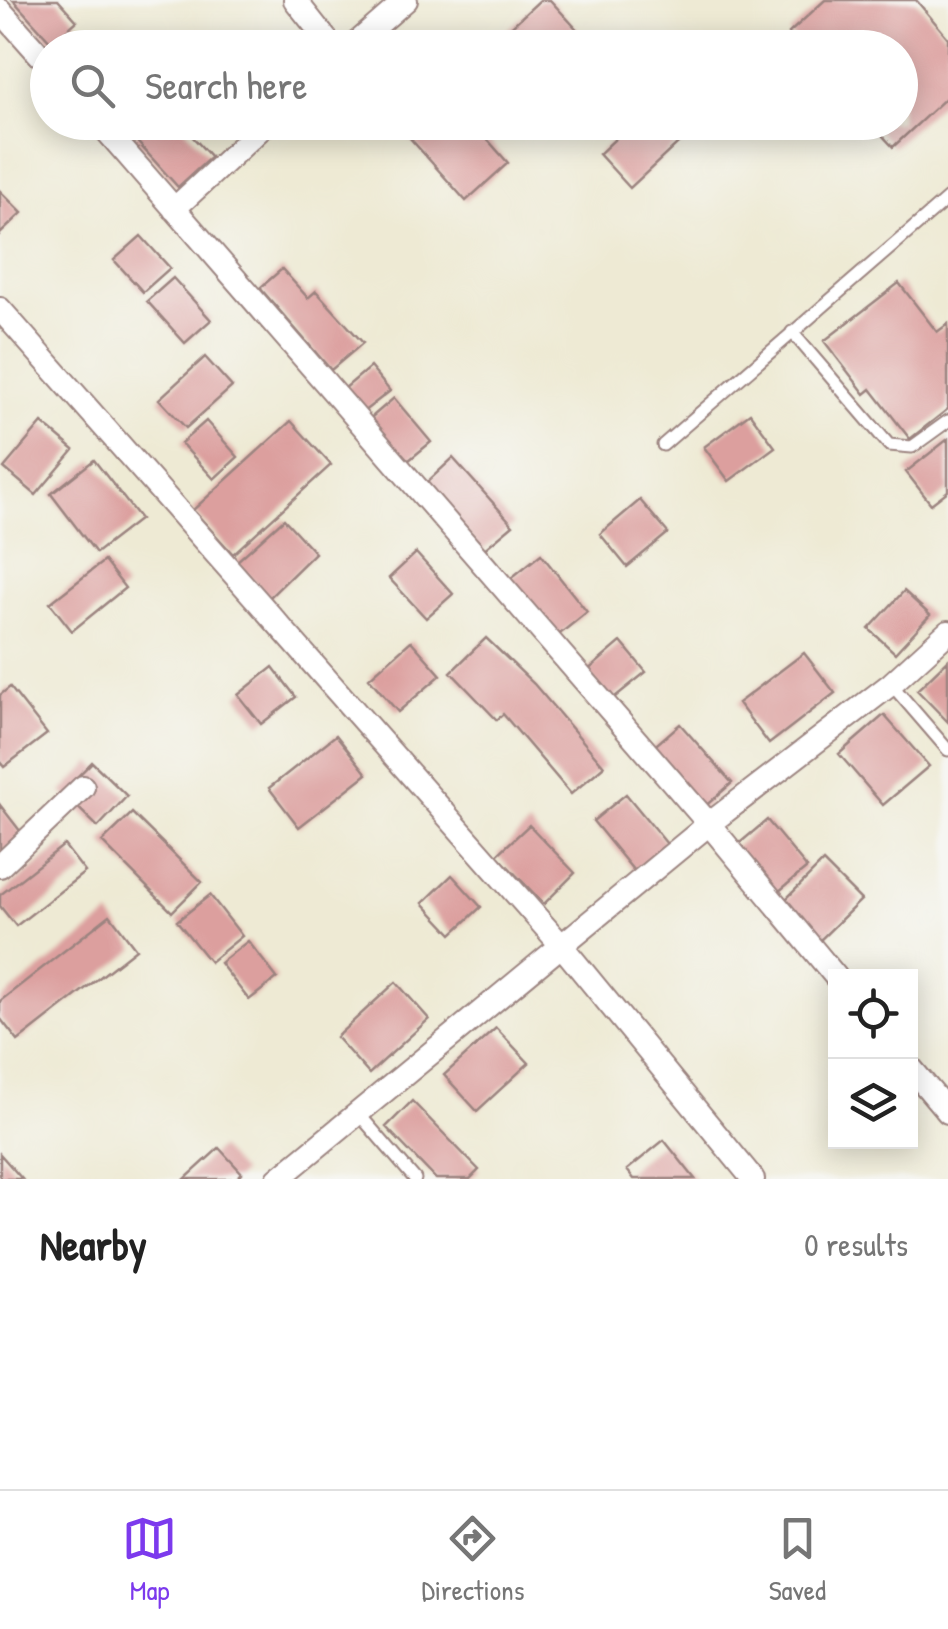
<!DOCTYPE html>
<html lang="en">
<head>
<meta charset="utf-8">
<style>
  body { margin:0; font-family:"Patrick Hand",sans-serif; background:#f6f6f6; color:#222 }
  .controls { position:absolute; right:30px; bottom:30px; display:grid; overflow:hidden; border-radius:0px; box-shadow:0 5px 25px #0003 }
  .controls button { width:90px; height:90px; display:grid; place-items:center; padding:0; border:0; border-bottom:2px solid #e0e0e0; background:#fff; color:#222; font:50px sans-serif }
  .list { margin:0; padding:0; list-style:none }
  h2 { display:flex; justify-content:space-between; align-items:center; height:130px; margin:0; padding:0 40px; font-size:42px }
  h2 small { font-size:32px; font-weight:400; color:#767676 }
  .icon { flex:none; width:55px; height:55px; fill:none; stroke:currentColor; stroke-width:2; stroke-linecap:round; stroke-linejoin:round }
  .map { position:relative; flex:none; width:948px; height:1179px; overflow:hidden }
  .search { position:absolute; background:#fff; box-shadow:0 5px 25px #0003; left:30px; right:30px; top:30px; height:110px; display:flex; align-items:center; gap:25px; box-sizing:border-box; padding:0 35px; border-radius:55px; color:#767676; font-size:38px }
  .sheet { height:310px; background:#fff }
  nav { display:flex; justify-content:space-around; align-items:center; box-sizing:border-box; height:140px; border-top:2px solid #e0e0e0; background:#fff; font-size:28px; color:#767676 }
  nav a { display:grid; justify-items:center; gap:5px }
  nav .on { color:#7c3aed }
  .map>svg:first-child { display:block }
</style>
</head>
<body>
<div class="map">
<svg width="948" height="1179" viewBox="0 0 948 1179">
  <rect width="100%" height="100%" fill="#f6f6f2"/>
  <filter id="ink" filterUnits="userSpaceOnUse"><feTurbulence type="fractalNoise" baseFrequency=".01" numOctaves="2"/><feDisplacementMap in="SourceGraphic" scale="20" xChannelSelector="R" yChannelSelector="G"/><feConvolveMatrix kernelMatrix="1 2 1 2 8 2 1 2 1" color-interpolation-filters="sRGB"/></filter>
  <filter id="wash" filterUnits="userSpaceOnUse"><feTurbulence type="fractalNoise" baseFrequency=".0048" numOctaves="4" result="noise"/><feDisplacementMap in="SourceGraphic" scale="40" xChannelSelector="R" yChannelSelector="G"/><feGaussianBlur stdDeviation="2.25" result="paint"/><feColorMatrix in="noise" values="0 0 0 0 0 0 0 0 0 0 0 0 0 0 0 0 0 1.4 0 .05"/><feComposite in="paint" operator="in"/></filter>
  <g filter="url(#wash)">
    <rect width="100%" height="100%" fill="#eeead4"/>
    <g id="blocks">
      <!-- building -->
      <path fill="#dc9f9e" d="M13,0H58L77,21L52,43Z
        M540,0H550L594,48H514L502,35Z
        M825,0H916L948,38V96L893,147L870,122H900V48H803L789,33Z
        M149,122H179L211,157L178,187L133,137Z
        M406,122H472L508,163L466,201L400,127Z
        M633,122H683L691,131L630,188L599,154Z
        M0,191L22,213L0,234Z
        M141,236L170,268L143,292L114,260Z
        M282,269L308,298L316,291L363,343L331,370L260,288Z
        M173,278L211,320L185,343L147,301Z
        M899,283L937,332L948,324V409L910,439L871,389L865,394L824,341Z
        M205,357L232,387L186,428L159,399Z
        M370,367L390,391L363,412L344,389Z
        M394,398L431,442L403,465L366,422Z
        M750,413L775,447L729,481L704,447Z
        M206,421L238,457L214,479L181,443Z
        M291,421L331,465L233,554L193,510Z
        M42,423L74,450L36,495L4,468Z
        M948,439V491L931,504L906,472Z
        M453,458L513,525L482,551L425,484Z
        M94,460L140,519L96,553L51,494Z
        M640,500L668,533L627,567L600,534Z
        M284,519L315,553L269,598L236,562Z
        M416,553L453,594L426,618L389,578Z
        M541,554L587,612L556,637L510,579Z
        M104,561L125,588L72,631L50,603Z
        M904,591L930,615L895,653L869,629Z
        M486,638L534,684L604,766L571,794L503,714L497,720L451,672Z
        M411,641L441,675L398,712L369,678Z
        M621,642L646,672L610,701L586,672Z
        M804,653L835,693L769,744L738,703Z
        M948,660V722L917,690Z
        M273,667L296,697L261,724L238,695Z
        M10,687L47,734L4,767L0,762V695Z
        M884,715L929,766L883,805L839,754Z
        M680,724L732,783L695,815L643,756Z
        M336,735L367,774L299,827L269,788Z
        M92,762L127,796L98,827L62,792Z
        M626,794L667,844L634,871L593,821Z
        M0,805L24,836L0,855Z
        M132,813L202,882L172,912L102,842Z
        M767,820L807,868L767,901L728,853Z
        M529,825L575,873L544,904L497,855Z
        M64,845L85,872L16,926L0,906V895Z
        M823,862L861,900L810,950L773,912Z
        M452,875L481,907L452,934L423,903Z
        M210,895L242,936L210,962L177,921Z
        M110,915L136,949L18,1041L0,1018V1001Z
        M248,941L277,978L249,1000L220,963Z
        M396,982L429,1019L369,1074L336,1037Z
        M496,1028L529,1063L477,1111L444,1075Z
        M412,1101L479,1170L470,1179H436L386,1127Z
        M664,1140L695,1179H634L627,1170Z
        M219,1148L242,1173L236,1179H185Z
        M0,1154L22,1179H0Z"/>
    </g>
  </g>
  <g filter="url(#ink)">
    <use href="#blocks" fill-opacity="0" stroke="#9c8480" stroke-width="2.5"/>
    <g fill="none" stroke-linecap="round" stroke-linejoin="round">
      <!-- service casing -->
      <g stroke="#9c8480" stroke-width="15">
        <path id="service" d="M792,332L889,445L912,447L948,421
          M663,445L948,198
          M891,684L948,750
          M358,1113L415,1179"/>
      </g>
      <!-- minor casing -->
      <g stroke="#9c8480" stroke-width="26">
        <path id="minor" d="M295,0L333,48
          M0,10L48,64
          M351,48L406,0
          M99,122L709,824L836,977
          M174,209L268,122
          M0,309L561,945L753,1179
          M0,866L83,787
          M910,1067L948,1112
          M278,1179L709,824L891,684L948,632"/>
      </g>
      <!-- service -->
      <use href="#service" stroke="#fff" stroke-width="11"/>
      <!-- minor -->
      <use href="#minor" stroke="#fff" stroke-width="22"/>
    </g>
  </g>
</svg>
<div class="controls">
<button><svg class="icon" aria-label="locate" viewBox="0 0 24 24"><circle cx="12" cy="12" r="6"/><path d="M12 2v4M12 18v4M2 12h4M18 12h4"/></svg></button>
<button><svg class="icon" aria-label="layers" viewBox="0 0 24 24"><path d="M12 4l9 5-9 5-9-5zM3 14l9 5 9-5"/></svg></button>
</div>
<div class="search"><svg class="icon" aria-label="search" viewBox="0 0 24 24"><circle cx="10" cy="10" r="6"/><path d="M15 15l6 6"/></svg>Search here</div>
</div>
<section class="sheet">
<h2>Nearby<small>0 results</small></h2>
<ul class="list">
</ul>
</section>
<nav>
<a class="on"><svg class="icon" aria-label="map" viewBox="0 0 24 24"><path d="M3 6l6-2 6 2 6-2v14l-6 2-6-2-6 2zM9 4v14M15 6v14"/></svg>Map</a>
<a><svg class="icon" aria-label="directions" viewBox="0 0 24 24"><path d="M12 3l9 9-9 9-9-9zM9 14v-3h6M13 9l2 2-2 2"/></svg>Directions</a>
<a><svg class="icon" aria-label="saved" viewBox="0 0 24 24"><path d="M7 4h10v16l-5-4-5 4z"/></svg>Saved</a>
</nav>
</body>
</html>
